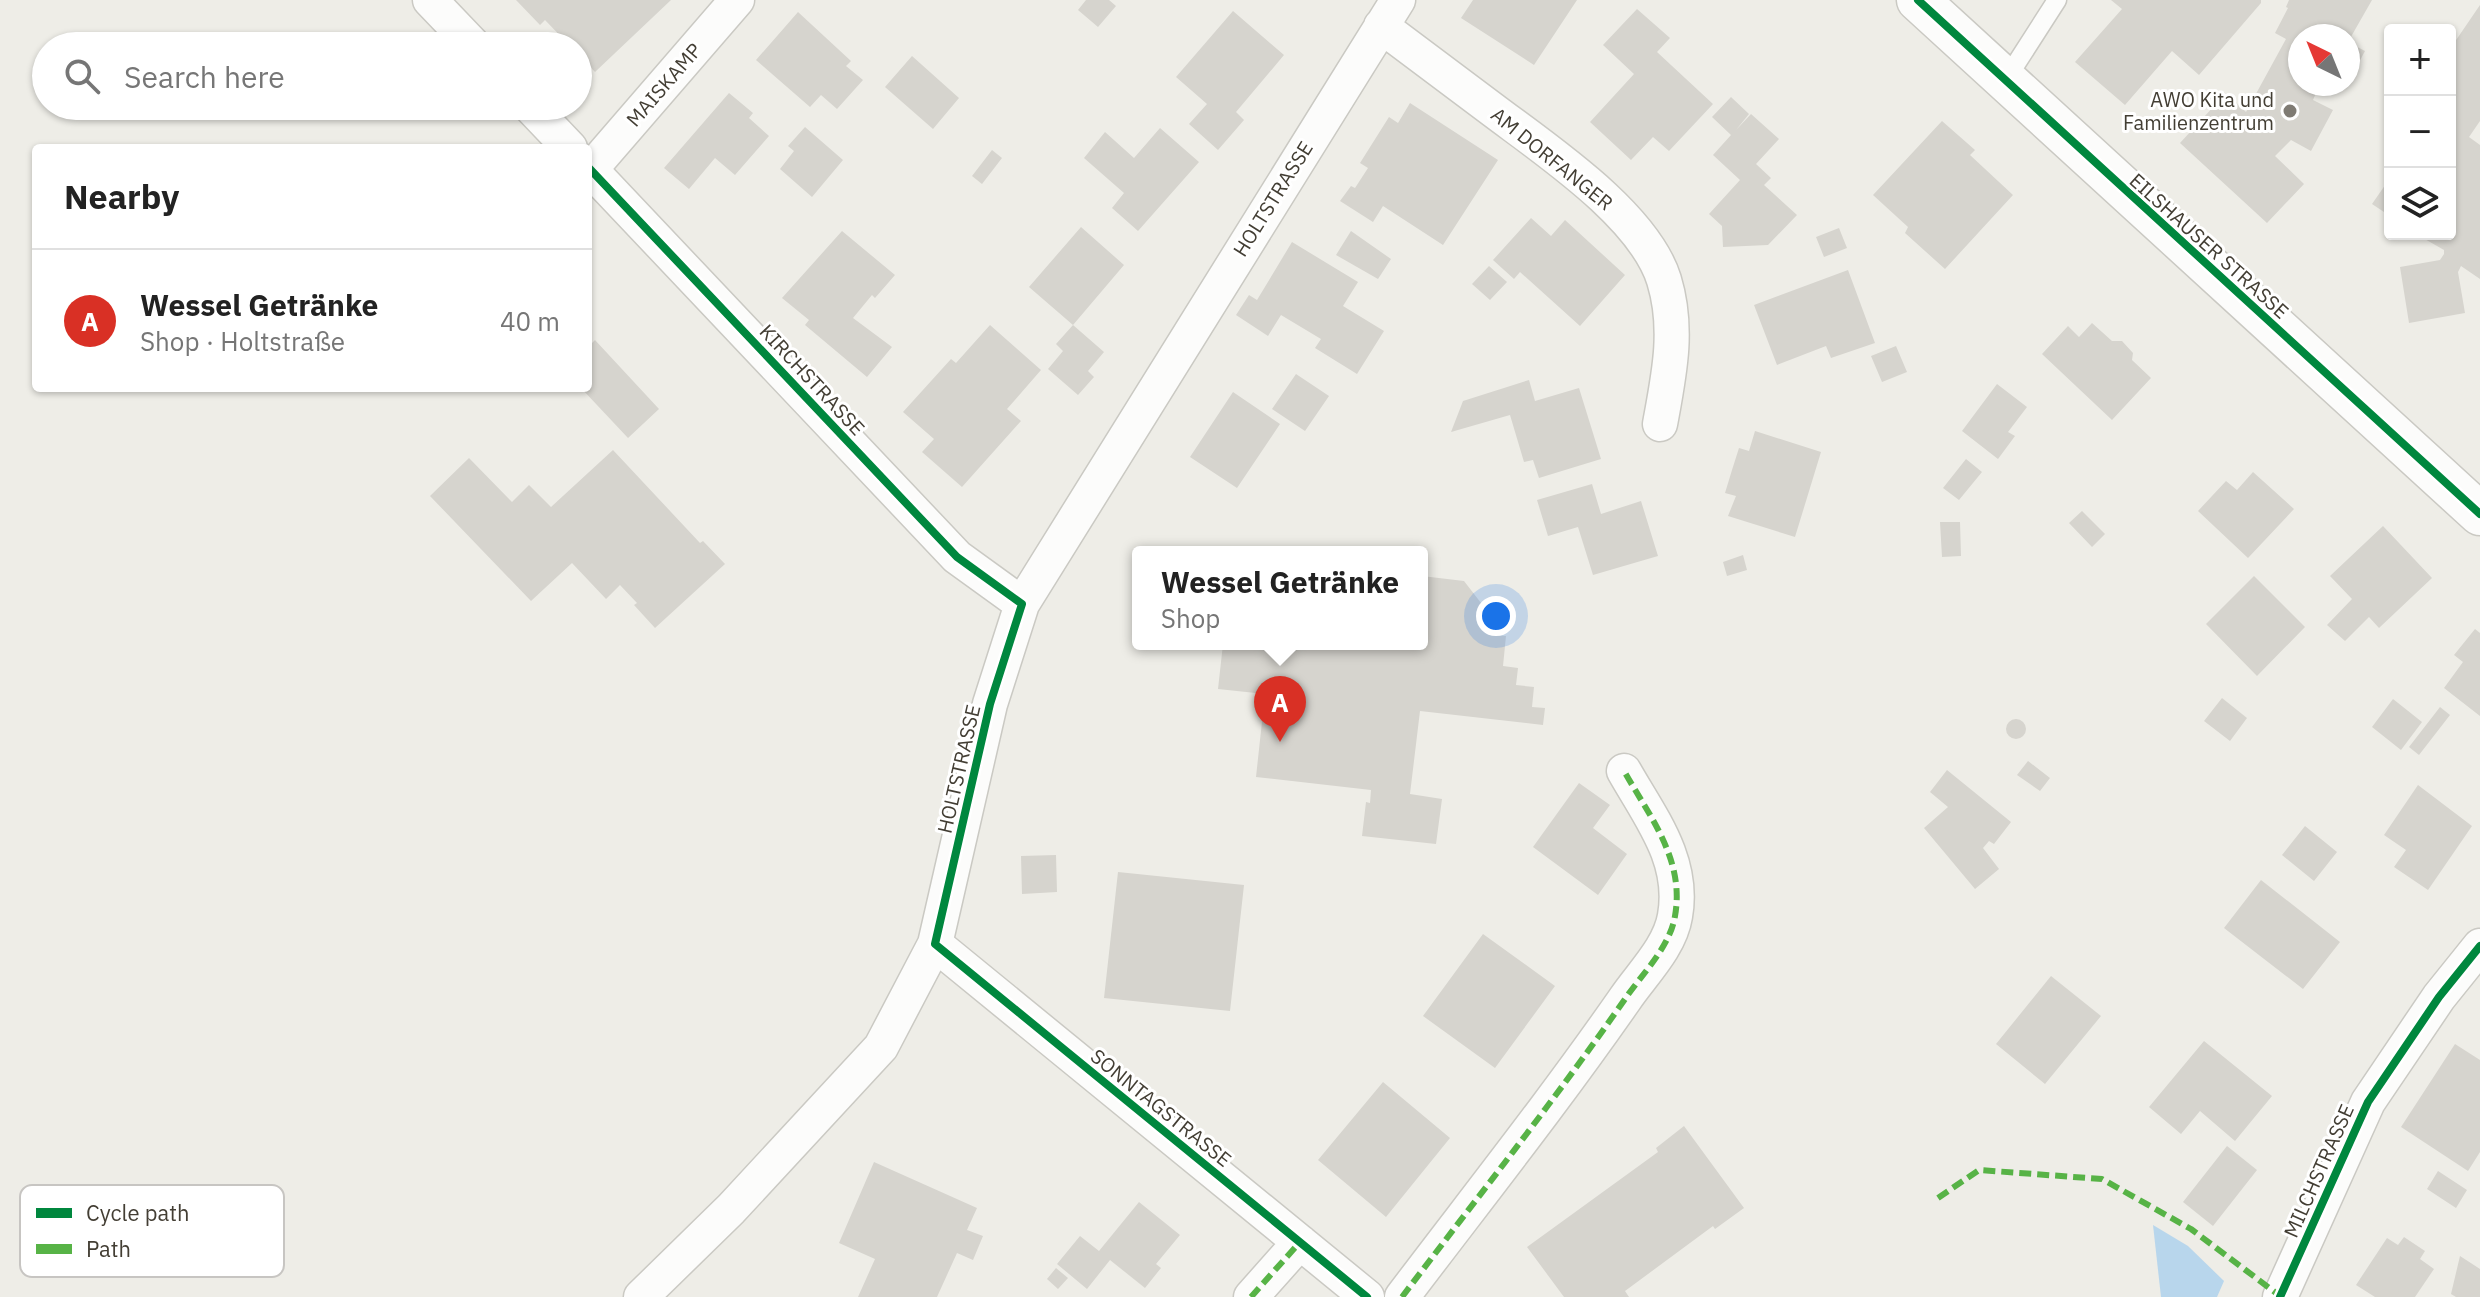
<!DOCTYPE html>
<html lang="en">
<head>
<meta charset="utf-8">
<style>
  body { margin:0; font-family:"IBM Plex Sans",sans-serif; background:#f6f6f6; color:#222 }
  .controls { position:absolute; right:24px; top:24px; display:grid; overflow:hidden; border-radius:8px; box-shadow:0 2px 6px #0004 }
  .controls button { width:72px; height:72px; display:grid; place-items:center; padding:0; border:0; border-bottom:2px solid #e0e0e0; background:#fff; color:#222; font:40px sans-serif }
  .compass { position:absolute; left:2288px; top:24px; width:72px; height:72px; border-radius:50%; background:#fff; box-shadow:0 2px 6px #0004; rotate:317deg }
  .you { position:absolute; left:1496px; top:616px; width:28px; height:28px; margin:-20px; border:6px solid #fff; border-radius:50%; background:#1a73e8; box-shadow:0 0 0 12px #1a73e833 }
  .badge { display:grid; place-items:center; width:52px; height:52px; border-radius:50%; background:#d93025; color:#fff; font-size:26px; font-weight:700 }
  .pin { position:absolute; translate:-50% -66px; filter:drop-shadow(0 2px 4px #0008) }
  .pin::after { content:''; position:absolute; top:42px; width:28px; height:24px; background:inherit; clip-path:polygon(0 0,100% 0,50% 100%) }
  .popup { position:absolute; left:1132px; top:546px; width:296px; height:104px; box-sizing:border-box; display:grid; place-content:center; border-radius:8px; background:#fff; filter:drop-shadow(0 2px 6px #0005); font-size:26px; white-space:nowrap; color:#767676 }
  .popup b { font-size:30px; color:#222 }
  .popup::after { content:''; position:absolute; left:50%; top:100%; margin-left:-16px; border:16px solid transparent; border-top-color:#fff }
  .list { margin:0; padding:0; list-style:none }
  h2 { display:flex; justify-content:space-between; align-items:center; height:104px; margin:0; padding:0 32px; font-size:34px }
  h2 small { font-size:26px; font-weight:400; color:#767676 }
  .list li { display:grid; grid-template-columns:52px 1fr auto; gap:24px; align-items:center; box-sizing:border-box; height:144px; padding:0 32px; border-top:2px solid #e0e0e0 }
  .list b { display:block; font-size:30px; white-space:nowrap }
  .list p { margin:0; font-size:26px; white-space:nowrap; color:#767676 }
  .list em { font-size:26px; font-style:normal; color:#767676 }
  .icon { flex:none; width:44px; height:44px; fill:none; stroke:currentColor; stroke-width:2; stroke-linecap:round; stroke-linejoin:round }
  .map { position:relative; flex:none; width:2480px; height:1297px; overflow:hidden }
  .search { position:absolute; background:#fff; box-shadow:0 2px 6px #0004; left:32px; top:32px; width:560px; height:88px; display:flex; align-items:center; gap:20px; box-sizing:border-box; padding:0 28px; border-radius:44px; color:#767676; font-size:30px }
  .panel { position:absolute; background:#fff; box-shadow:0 2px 6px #0004; left:32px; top:144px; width:560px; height:248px; border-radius:8px }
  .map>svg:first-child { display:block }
</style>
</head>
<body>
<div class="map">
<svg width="2480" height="1297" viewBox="0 0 2480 1297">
  <rect width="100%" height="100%" fill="#eeede7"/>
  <!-- water -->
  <path fill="#b8d6ec" d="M2153,1225L2188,1246L2224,1281L2217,1297H2161Z"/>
  <!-- building -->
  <path fill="#d6d4ce" d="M516,0H671L595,72L578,54V46H570L545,20L540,25Z
    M1086,0H1109L1116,6L1098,27L1078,10Z
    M1473,0H1577L1534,65L1461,18Z
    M2111,0H2261V3L2199,75L2172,51L2125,105L2075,62L2122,9Z
    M2289,0H2372L2348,42L2365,51L2348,83V36H2300V84H2320L2313,100L2333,110L2311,151L2291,140L2275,156L2304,184L2267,223L2180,143L2226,93L2246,112L2286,39L2275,33L2288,8L2286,7Z
    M2480,5V121L2469,137L2480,145V279L2461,266L2458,272L2465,313L2409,323L2400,267L2440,260L2444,254V250L2416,234H2450V49Z
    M1637,9L1670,38L1657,52L1713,104L1669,151L1653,137L1631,160L1590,122L1634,74L1603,45Z
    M1233,11L1284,55L1236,112L1244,120L1218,150L1189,124L1207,104L1176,77Z
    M798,12L851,61L846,66L863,80L837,109L821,95L810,107L756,60Z
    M912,56L959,98L933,129L885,87Z
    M729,93L753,113L749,118L769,136L735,175L715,158L689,189L664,168Z
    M1731,97L1749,114L1736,130L1751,114L1779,139L1756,164L1771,178L1764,185L1797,215L1768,245L1723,247L1722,226L1709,214L1740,180L1713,155L1731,135L1712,117Z
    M1410,103L1498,160L1443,245L1383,206L1373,222L1340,201L1351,186L1355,188L1368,168L1360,163L1389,117L1398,123Z
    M1942,121L1975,150L1970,155L2013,195L1945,269L1905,233L1908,227L1873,195Z
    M805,127L843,160L812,197L780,169L794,151L788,146Z
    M1160,128L1199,162L1138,231L1112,208L1124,193L1084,158L1105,132L1134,158Z
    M992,150L1002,158L982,184L972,176Z
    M2390,178V216L2372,204Z
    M1531,218L1551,236L1565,220L1625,275L1580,326L1520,272L1514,279L1493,260Z
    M1081,227L1124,265L1073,325L1104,352L1088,371L1094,377L1078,395L1048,369L1063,351L1056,344L1073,325L1029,287Z
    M1839,228L1847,248L1824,257L1816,237Z
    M842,231L895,275L875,298L872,295L853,318L892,347L867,377L805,325L809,320L782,298Z
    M1351,231L1391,259L1378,279L1336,255Z
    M1292,242L1358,282L1343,306L1384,331L1357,374L1315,348L1321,339L1281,315L1268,336L1236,315L1249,295L1257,300Z
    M1489,266L1507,282L1490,300L1472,284Z
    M1848,270L1875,343L1831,358L1826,346L1777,365L1754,305Z
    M2092,323L2112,341H2122L2133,353L2132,360L2151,378L2112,420L2042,354L2068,326L2079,337Z
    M990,325L1041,370L1007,409L1021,421L962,487L922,452L934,439L903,412L951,359L956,363Z
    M595,340L659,409L628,438L581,388H588V347Z
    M1896,346L1907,372L1882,382L1871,356Z
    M1296,374L1329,396L1305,431L1272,409Z
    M1529,380L1535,401L1579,388L1601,459L1539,478L1533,460L1524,462L1510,415L1451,432L1463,401Z
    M1997,384L2027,407L2008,432L2015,436L1998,459L1962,431Z
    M1233,392L1280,424L1237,488L1190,457Z
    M1755,431L1821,452L1795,537L1728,516L1736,496L1725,493L1732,470L1739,448L1749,451Z
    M613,450L700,543L703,541L725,564L655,628L634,605L637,603L620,585L606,599L572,563L531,601L430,496L469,458L512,502L529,485L551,507Z
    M1966,459L1982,472L1959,500L1943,488Z
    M2253,472L2294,509L2248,558L2198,511L2226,481L2237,490Z
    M1592,484L1601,514L1641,501L1658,556L1593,575L1578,527L1548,536L1537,500Z
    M2082,511L2105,534L2092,547L2069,523Z
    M1940,522H1960L1961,556L1942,557Z
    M2383,526L2432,578L2379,628L2369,617L2345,641L2327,625L2352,599L2330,576Z
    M1743,555L1747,570L1727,576L1723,562Z
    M1422,576L1464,581L1495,621L1493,635L1506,636L1503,666L1518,668L1516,685L1534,687L1532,707L1545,708L1543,725L1420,711L1410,794L1442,799L1436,844L1362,836L1366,802L1370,803L1371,790L1256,777L1265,694L1218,689L1223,644H1422Z
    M2254,576L2305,627L2257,676L2206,624Z
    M2475,629L2480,633V716L2444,688L2463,662L2454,655Z
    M2222,698L2247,718L2230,741L2204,721Z
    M2393,699L2422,722L2401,750L2372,727Z
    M2440,707L2450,715L2419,755L2409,747Z
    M2006 729a10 10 0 1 1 20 0a10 10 0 1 1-20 0Z
    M2028,761L2050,778L2040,791L2017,775Z
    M1947,770L2011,822L1994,844L1989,841L1983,848L1999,869L1975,889L1924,828L1948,807L1930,792Z
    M1579,783L1610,805L1593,828L1627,854L1598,895L1533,847Z
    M2418,785L2472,826L2428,890L2394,867L2406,850L2384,835Z
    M2305,826L2337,852L2314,881L2282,855Z
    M1056,855L1057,892L1022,894L1021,856Z
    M1118,872L1244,885L1230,1011L1104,998Z
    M2261,880L2340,942L2303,989L2224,928Z
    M1483,934L1555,986L1495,1068L1423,1016Z
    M2051,976L2101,1016L2045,1084L1996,1044Z
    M2204,1041L2272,1096L2235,1141L2200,1111L2181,1134L2149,1107Z
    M2455,1044L2480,1060V1152L2468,1171L2401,1127Z
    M1383,1082L1450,1138L1386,1217L1318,1160Z
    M1684,1126L1744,1208L1715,1229L1713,1226L1625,1291L1629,1297H1564L1527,1247L1658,1152L1656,1148Z
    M2227,1146L2257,1170L2213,1226L2183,1202Z
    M874,1162L977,1208L967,1230L983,1236L973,1260L957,1253L937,1297H858L875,1259L839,1243Z
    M2438,1171L2467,1190L2456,1208L2427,1189Z
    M1139,1202L1180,1235L1156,1264L1161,1268L1145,1288L1110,1260L1087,1289L1057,1264L1080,1236L1099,1251Z
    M2404,1237L2425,1251L2420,1259L2434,1269L2415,1297H2375L2356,1285L2387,1238L2398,1245Z
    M2460,1256L2480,1269V1297H2456L2451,1294Z
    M1056,1268L1068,1278L1058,1289L1047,1279Z"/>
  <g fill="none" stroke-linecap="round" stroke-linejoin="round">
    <!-- service casing -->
    <g stroke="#cac9c3" stroke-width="21">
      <path id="service" d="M2005,81L2057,0"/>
    </g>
    <!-- minor casing -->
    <g stroke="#cac9c3" stroke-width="37">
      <path id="minor" d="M430,0L474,46
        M1381,26C1418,54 1456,82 1493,110C1546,150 1644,215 1664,280C1679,329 1669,375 1660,424
        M530,106L570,148
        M588,167L957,557L1022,604
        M590,170L737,0
        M935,944L1367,1297
        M641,1297L731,1209L881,1047L935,944L990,704L1022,604L1398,0
        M1251,1297L1300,1242
        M1402,1297C1477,1198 1554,1101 1625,999C1642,974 1670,947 1675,916C1685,860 1650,817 1624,771
        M2280,1297L2368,1102L2439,997L2480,946"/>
    </g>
    <!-- tertiary casing -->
    <g stroke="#cac9c3" stroke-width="45">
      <path id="tertiary" d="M1918,0L2480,514"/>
    </g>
    <!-- service -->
    <use href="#service" stroke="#fcfcfb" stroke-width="18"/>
    <!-- minor -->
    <use href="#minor" stroke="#fcfcfb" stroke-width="34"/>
    <!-- tertiary -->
    <use href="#tertiary" stroke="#fcfcfb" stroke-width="42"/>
    <!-- quiet -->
    <path stroke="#57b346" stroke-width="6" stroke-dasharray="12 6" stroke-linecap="butt" d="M1938,1198L1979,1170L2102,1179L2191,1229L2280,1296
      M1251,1297L1300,1242
      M1402,1297C1477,1198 1554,1101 1625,999C1642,974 1670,947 1675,916C1685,860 1650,817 1624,771"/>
    <!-- cycleway casing -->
    <g stroke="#fff" stroke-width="13">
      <path id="cycleway" d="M1918,0L2480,514
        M588,167L957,557L1022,604L990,704L935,944L1367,1297
        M2280,1297L2368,1102L2439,997L2480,946"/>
    </g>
    <!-- cycleway -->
    <use href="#cycleway" stroke="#00873e" stroke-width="8"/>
  </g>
  <!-- markers -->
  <circle fill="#7f7b73" stroke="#fff" stroke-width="3" cx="2290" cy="111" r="8"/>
  <g text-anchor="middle" stroke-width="6" stroke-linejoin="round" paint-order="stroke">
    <!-- street labels -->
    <g font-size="20" fill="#433e34" stroke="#fff">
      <text transform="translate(664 85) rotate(-49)" y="7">MAISKAMP</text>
      <text transform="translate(1552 159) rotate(39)" y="7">AM DORFANGER</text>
      <text transform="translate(1273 199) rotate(-58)" y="7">HOLTSTRASSE</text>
      <text transform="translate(2209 246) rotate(42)" y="7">EILSHAUSER STRASSE</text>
      <text transform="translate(812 380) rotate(47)" y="7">KIRCHSTRASSE</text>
      <text transform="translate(959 769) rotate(-77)" y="7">HOLTSTRASSE</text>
      <text transform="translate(1161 1108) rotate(39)" y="7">SONNTAGSTRASSE</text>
      <text transform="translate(2319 1171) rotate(-66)" y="7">MILCHSTRASSE</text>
    </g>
    <!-- poi labels -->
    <g font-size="20" fill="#433e34" stroke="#fff" text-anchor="end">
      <text x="2274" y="107">AWO Kita und<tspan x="2274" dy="23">Familienzentrum</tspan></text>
    </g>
  </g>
  <!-- legend -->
  <rect x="20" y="1185" width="264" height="92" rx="12" fill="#fff" stroke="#c7c5c2" stroke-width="2"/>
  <rect x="36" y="1208" width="36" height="10" fill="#00873e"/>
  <rect x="36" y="1244" width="36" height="10" fill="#57b346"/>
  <g font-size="22" fill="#433e34">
    <text x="86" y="1221">Cycle path</text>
    <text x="86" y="1257">Path</text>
  </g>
</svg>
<div class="controls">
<button>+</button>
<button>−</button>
<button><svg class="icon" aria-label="layers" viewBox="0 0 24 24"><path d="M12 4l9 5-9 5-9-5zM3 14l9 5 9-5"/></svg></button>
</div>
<svg class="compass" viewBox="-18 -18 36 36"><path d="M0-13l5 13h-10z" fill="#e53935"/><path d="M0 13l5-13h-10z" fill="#767676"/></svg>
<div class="you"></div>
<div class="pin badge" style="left:1280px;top:742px">A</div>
<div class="popup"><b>Wessel Getränke</b>Shop</div>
<div class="search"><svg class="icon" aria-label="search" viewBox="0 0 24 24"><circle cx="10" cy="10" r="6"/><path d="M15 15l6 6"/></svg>Search here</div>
<section class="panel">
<h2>Nearby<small></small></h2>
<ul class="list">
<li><span class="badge">A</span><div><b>Wessel Getränke</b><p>Shop · Holtstraße</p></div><em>40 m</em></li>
</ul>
</section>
</div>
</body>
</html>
